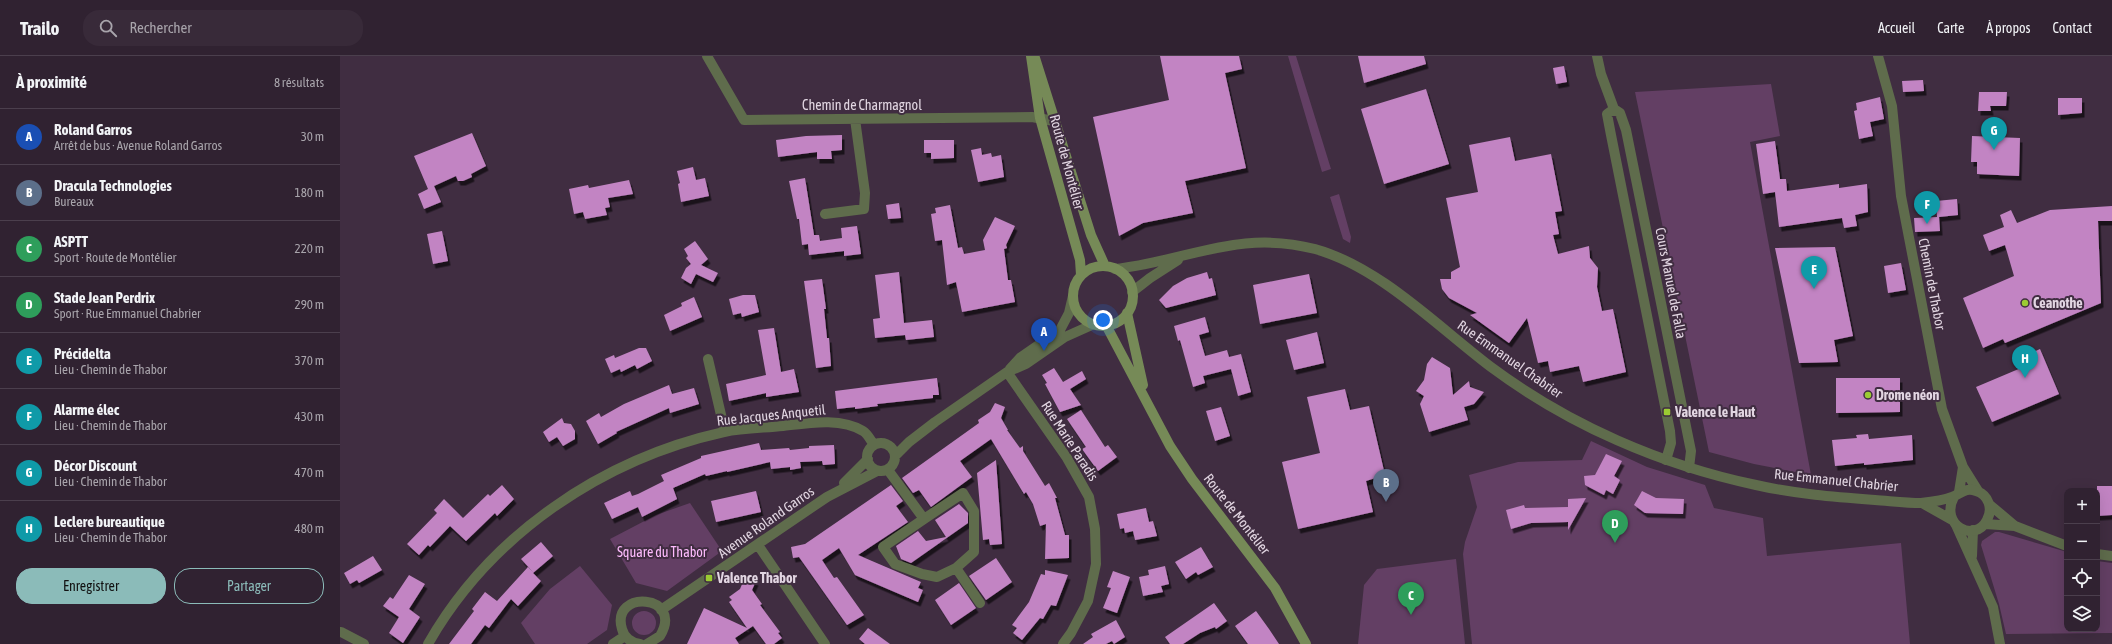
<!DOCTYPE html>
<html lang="fr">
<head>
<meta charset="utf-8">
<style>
  body { margin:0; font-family:"Asap Condensed",sans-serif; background:#382a39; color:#f1f3f6 }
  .controls { position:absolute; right:12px; bottom:12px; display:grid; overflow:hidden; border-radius:8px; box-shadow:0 4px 16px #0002 }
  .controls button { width:36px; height:36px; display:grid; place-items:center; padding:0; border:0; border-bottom:1px solid #4b3f4d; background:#302231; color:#f1f3f6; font:20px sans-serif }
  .you { position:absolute; left:763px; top:264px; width:14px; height:14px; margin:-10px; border:3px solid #fff; border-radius:50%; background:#1a73e8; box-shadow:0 0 0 6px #1a73e833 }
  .badge { display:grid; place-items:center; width:26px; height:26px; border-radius:50%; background:#8bbbb9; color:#fff; font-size:13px; font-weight:700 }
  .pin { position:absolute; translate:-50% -33px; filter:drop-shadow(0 1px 2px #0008) }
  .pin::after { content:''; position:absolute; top:21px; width:14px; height:12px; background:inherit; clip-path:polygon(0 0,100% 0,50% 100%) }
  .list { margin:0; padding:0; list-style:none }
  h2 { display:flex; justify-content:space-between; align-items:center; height:52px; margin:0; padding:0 16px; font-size:17px }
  h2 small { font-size:13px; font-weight:400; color:#a8a4ab }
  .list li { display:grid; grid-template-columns:26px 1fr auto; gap:12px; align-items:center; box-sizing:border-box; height:56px; padding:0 16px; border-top:1px solid #4b3f4d }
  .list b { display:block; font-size:15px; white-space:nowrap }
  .list p { margin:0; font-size:13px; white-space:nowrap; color:#a8a4ab }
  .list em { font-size:13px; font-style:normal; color:#a8a4ab }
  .actions { display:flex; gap:8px; padding:12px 16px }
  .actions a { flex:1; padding:9px 0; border:1px solid #8bbbb9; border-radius:16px; text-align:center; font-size:14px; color:#8bbbb9 }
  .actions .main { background:#8bbbb9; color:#111 }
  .icon { flex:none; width:22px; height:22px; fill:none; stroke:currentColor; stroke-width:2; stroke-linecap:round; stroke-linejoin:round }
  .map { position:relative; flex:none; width:1772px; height:588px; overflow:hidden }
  header { display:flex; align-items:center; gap:24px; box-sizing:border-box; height:56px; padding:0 20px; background:#302231; border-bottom:1px solid #4b3f4d }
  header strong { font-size:19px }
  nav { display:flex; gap:22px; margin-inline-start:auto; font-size:14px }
  .search { width:280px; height:36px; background:#382a39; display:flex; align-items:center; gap:10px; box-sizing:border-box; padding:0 14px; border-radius:16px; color:#a8a4ab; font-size:15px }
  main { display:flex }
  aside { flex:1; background:#302231 }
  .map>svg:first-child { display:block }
</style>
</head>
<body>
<header>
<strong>Trailo</strong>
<div class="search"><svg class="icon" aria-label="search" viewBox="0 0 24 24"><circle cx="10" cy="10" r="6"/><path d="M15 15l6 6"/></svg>Rechercher</div>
<nav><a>Accueil</a><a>Carte</a><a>À propos</a><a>Contact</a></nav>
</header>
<main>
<aside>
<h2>À proximité<small>8 résultats</small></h2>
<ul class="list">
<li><span class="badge" style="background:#1a4fb4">A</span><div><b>Roland Garros</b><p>Arrêt de bus · Avenue Roland Garros</p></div><em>30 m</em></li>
<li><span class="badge" style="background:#5c6f8a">B</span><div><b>Dracula Technologies</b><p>Bureaux</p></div><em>180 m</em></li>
<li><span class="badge" style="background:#2e9e5b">C</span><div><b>ASPTT</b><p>Sport · Route de Montélier</p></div><em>220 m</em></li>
<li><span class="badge" style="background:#2e9e5b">D</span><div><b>Stade Jean Perdrix</b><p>Sport · Rue Emmanuel Chabrier</p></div><em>290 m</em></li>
<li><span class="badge" style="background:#0f9aa8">E</span><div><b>Précidelta</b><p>Lieu · Chemin de Thabor</p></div><em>370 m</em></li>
<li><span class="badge" style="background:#0f9aa8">F</span><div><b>Alarme élec</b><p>Lieu · Chemin de Thabor</p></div><em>430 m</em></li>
<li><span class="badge" style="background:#0f9aa8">G</span><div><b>Décor Discount</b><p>Lieu · Chemin de Thabor</p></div><em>470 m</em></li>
<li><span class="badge" style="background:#0f9aa8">H</span><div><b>Leclere bureautique</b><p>Lieu · Chemin de Thabor</p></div><em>480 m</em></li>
</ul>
<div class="actions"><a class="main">Enregistrer</a><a>Partager</a></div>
</aside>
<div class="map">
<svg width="1772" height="588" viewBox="0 0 1772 588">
  <defs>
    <filter id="shadow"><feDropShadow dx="2.5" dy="4.5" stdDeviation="0" flood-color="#0009"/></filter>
  </defs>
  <rect width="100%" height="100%" fill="#402d41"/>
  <!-- green -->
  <path fill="#633f64" d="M948,0H956L991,113L982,116Z
    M1431,28L1440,80L1410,86L1471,419L1414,408L1369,396L1295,36Z
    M999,138L1011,181L1010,187L1003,183L990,141Z
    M1251,385L1307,411L1365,429L1374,452L1423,462L1427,500L1561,487L1570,588H1132L1123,498L1125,486L1137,451L1129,419L1178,406L1242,404Z
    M350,447L382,495L327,535L296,527L270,483L316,459Z
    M1655,476H1659L1727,496V573H1757V505L1772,507V577L1666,578L1659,548L1641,489L1642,485Z
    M1116,503L1125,588H1018L1024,529L1037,513Z
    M240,510L272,549L267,574L247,588H195L181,567L210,533Z
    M292 567a12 12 0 1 1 24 0a12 12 0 1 1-24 0Z"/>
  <!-- building -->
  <path fill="#c284c3" filter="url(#shadow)" d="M820,0H899L902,13L885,17L906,112L845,125L853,157L803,167L779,180L753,61L829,44Z
    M1018,0H1084L1086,8L1024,27Z
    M1224,10L1227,26L1216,28L1213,12Z
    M1583,24L1584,35L1563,36L1562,25Z
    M1086,33L1109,108L1044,128L1021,53Z
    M1639,36H1667L1666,50H1650L1651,55H1638Z
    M1540,41L1544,63L1530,66L1533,80L1519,83L1514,55L1517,54L1516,47Z
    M1718,42H1742V57L1718,59Z
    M132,77L146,110L131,118L132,121L123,125H118L116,120L94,130L101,146L84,153L78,138L88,133L74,100Z
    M502,79V94L491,95L492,103H477V96L438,101L436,84L466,80Z
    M1632,80L1680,82L1679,120L1637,118V106H1631Z
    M1170,81L1175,105L1211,98L1222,155L1215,156L1219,178L1213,179L1218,198L1249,190L1250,202L1258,212L1257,231L1262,255L1273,253L1286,316L1243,326L1239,310L1210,316L1208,305L1198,307L1187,262L1169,287L1130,259L1137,257L1109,242L1102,233L1100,223H1111V216L1120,211L1106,142L1138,136L1129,89Z
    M584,84H614V102L591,103V97H584Z
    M1435,85L1440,123H1446L1447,135L1499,128V132L1527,128L1528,156L1515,159L1517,170L1504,172L1502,162L1439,171L1435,136L1423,138L1416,88Z
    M641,92L642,99L651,97L652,101L661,99L664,121L638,126L631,94Z
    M353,111L356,124L365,122L369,140L341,146L338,128L340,127L337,115Z
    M465,122L474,179H479L480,185L502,182L501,172L517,170L521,198L504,200V195L469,199L468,188L462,189L459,163H457L449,125Z
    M289,124L293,138L268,142L270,151L265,152L267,159L245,163L243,156L234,158L229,133L248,129L249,132Z
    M1617,143L1618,159L1599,161L1600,175L1575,176L1574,162L1597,161L1596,145Z
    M559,147L561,162L548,163L546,149Z
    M610,149L618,192L622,191L624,198L645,194L643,184L655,161L675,170L666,189L667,192L664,193L668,224H671L675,246L622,256L616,226L607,229L602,184L595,185L591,158L596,157L595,152Z
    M1772,150V165H1758L1761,247L1665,287L1663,283L1643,292L1623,242L1674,220L1665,189L1649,195L1643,179L1664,171L1660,159L1671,154L1677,167L1710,154Z
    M102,175L108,205L93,208L87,178Z
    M355,185L368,203L361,209L378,217L373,226L356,218L351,228L341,222L346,212L351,208L346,202L348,200L344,193Z
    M1495,191L1513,280L1494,284L1498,306L1459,307L1435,192Z
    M1561,207L1566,234L1548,237L1544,210Z
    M559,216L564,267L592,264L594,281L566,284L565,279L535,282L533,263L540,262L535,219Z
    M867,216L869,223L872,222L876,239L826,252L819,244L833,230L847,222Z
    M969,218L977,257L920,268L913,229Z
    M482,223L486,253H484L487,282H489L491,310L476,312L464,225Z
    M403,239H415L419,256L402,261L401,257L393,259L389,243Z
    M354,241L362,261L330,275L324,259L342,250L341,247Z
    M865,261L869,276L859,279L865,300L887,294L889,301L901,298L911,336L898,340L891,313L863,320L865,327L853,331L840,284L838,285L834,270Z
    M434,272L441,316L454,313L459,336L426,341V337L389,345L386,328L426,319L418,274Z
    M977,276L984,307L954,314L946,284Z
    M299,292H306L312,305L297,313L295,309L281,316L280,313L271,317L265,303L274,299L275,302Z
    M1700,293L1719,338L1652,366L1636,331L1681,312L1678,303Z
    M1092,301L1110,312L1113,339L1129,325L1130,331L1144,336L1134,348L1124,351L1128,364L1089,376L1080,348L1084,340L1076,335L1084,324L1087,308Z
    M714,312L723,326L742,315L746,323L730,333L741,349L720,356L705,328L707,327L702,319Z
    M597,322L599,339H593V342L537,348L538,350L515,353V351L497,353L495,335Z
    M1496,322H1560V356L1496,357Z
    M329,329L332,338L354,332L359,348L330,357L329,352L276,376L277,377L258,388L246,365L259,357L261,361L284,348Z
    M1005,333L1010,354L1029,350L1045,419L1026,425L1033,456L958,473L942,406L980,397L967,341Z
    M655,347L665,351L661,362L668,374H667L680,392L683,390V395L705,430L709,427L717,442H715L725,479H729V502L705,503L706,468L700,470L693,448L686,436L684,438L651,383L620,405L632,421L591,451L579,434L573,437L562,422L639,367L638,364L650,356Z
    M881,351L890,380L875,385L866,355Z
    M741,354L765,391L768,389L777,401L758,415L742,393L746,391L727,363Z
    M222,362L224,367L231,368L235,375V383L223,390L217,381L209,386L203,376Z
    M1528,378L1529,383L1572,379L1573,404L1524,409V407L1495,410L1492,384L1517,382L1516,379Z
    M419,387L421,394L449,392L450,394L469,392V390L494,389L495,408L483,409L482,405L460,406L461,412L450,414V411L431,413L430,406L387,416V415L366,420L365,418L333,432L337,443L302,461L298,451L272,463L264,447L290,435L292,440L298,438L324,425L321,419L361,402V400Z
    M1266,398L1282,405L1274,420L1280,424L1273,438L1266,434L1264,439L1245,429L1244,420L1255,419Z
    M656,404L662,488L650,489L649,483L643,484L637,417Z
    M162,429L174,443L157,460L155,457L126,485L110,470L90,491L88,489L79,499L67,488L97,457L94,454L104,443L123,462L148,438L150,440Z
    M551,429L563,445L556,450L568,466L518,499L581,526L578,532L583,534L578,546L515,519L499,492L482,504L494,522L497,521L524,559L507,569L459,501L453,502L451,491L465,488Z
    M1757,430H1772V459L1757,460Z
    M416,435L421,456L376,466L371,445Z
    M1302,435L1316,442L1344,443L1343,458L1305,457L1294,449Z
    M1246,442L1228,474V466L1191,467L1171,473L1166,454L1184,449L1185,452L1228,451V443Z
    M619,448L628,457V467L571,507L561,503L556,490L578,475L586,485L606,481L595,464Z
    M806,452L809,466L813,465L817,480L795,484L793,475L785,477L784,472L780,473L777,458Z
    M201,486L213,500L193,517L201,525L178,550L171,543L149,572L145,569L131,588H109L134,555L132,553L145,536L157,545L188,511L193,516L181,503Z
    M861,491L873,511L858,519L856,516L846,523L835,506Z
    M33,500L42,514L19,527L17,524L10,528L4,517Z
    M656,502L672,526L646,544L629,520Z
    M825,510L829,528L821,530L823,536L803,540L799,521L809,519L808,514Z
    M705,514L728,519L716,550L711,549L703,563L700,562L682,584L673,577L677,572L672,569L689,546L701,518L705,519Z
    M773,515L790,521L777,557L763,552L771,532L767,531Z
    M69,519L85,528L69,553L80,561L63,587L49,577L59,561L43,550L50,541L53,543Z
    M405,521L416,525L412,534L422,548L420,549L440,576L438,577L442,582L434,588H426L413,570L395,582L399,588H347L364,552L407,572L389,546L392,544L389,541L400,533Z
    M619,527L636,552L611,569L595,544Z
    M874,547L887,565L876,573L875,571L860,577L843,588H830L825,581Z
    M916,555L929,573L939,588H908L895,570Z
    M776,564L785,581L774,588L772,585L766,588H743L753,581L751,578Z
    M528,572L550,588H525L519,583Z"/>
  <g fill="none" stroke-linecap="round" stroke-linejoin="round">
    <!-- minor -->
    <path stroke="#5f6c4c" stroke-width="10" d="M367,0L404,64L692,61L714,65
      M1257,0L1261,18L1274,53
      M1538,0L1552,50L1561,140L1602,353L1623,411L1638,435
      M485,158L524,153L525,137L515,63
      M368,303L385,376
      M670,313L681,301L720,274L729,257L733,240
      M667,316L727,402L749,441L755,473L756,508L748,545L731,577L723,588
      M527 401a14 14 0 1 1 28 0a14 14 0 1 1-28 0Z
      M555,400L569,386L595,366L667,316L686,308L725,281L754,268
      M1326,404L1331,387L1330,375L1271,79L1267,58L1274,53L1280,57L1286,74L1351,395L1349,412
      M548,414L584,463L543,491L555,508L582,518L597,521L616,512
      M504,427L528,403
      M1619,436L1623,411
      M584,463L623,437L634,455V496L616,512L640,547
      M1616,469L1653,551L1660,588
      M418,489L485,588
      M1632,500L1633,474
      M321,554L487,441L537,415
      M1,576L24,588
      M88,588C150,479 262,403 384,376C403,372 424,372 443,370C468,367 501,361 523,375C528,378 531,385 534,389
      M273,588L285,580
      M300,588C291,587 284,581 282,573C270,533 345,538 320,580L307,588"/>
    <!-- tertiary -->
    <path stroke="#5f6c4c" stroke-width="10" d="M775,213C848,205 898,173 975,193C1040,211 1098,271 1151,311C1229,369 1321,409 1416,429C1455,438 1495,441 1535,444C1550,445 1566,447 1581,447C1590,446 1604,444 1612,441C1621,438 1625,431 1636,435C1649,439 1653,453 1647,464C1635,488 1599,469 1614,441
      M792,236L810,222L838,204
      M1582,447L1612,464
      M1650,449L1675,470L1727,490
      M1645,468L1675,470
      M1757,498L1772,500"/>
    <!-- secondary -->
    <path stroke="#768a57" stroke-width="10" d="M691,0L700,62L740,204L741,219
      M695,2L751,179L765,210
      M733 240a30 30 0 1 1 60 0a30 30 0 1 1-60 0Z
      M787,257L803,329
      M766,269L830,390L852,423L935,532L966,588"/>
  </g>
  <!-- markers -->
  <g fill="#9bcb33" stroke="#402d41" stroke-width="1.5">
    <circle cx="1685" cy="247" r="4"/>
    <circle cx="1528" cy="339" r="4"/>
    <rect x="1323" y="352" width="8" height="8" rx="2"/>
    <rect x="365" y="518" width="8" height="8" rx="2"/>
  </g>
  <g text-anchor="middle" stroke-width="4" stroke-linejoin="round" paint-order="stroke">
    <!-- street labels -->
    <g font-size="14" fill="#e2d6e2" stroke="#402d41">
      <text x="522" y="54">Chemin de Charmagnol</text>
      <text transform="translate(727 106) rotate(75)" y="5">Route de Montélier</text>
      <text transform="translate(1331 227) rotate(79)" y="5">Cours Manuel de Falla</text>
      <text transform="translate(1592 228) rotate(79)" y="5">Chemin de Thabor</text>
      <text transform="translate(1170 303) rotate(35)" y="5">Rue Emmanuel Chabrier</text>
      <text transform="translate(431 359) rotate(-6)" y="5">Rue Jacques Anquetil</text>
      <text transform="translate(730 385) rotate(57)" y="5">Rue Marie Paradis</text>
      <text transform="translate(1496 424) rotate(6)" y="5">Rue Emmanuel Chabrier</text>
      <text transform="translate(897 458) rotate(52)" y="5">Route de Montélier</text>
      <text transform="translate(426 466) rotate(-35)" y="5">Avenue Roland Garros</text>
    </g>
    <!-- poi labels -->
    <g font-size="14" font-weight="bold" fill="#e2d6e2" stroke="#402d41" text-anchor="start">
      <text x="1693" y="252">Ceanothe</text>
      <text x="1536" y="344">Drome néon</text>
      <text x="1335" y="361">Valence le Haut</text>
      <text x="377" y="527">Valence Thabor</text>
    </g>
    <!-- park labels -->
    <g font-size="14" fill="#fdbbfd" stroke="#402d41">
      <text x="322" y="501">Square du Thabor</text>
    </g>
  </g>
</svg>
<div class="controls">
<button>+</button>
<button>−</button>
<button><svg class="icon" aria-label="locate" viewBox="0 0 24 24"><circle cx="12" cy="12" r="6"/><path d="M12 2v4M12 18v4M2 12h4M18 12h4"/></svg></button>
<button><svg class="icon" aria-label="layers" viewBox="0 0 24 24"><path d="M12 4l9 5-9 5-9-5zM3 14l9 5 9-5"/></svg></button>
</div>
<div class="you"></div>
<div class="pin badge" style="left:704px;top:295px;background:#1a4fb4">A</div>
<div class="pin badge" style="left:1046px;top:446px;background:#5c6f8a">B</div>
<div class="pin badge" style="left:1071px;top:559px;background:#2e9e5b">C</div>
<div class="pin badge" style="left:1275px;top:487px;background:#2e9e5b">D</div>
<div class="pin badge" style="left:1474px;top:233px;background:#0f9aa8">E</div>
<div class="pin badge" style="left:1587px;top:168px;background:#0f9aa8">F</div>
<div class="pin badge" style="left:1654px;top:94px;background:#0f9aa8">G</div>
<div class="pin badge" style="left:1685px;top:322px;background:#0f9aa8">H</div>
</div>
</main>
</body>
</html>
